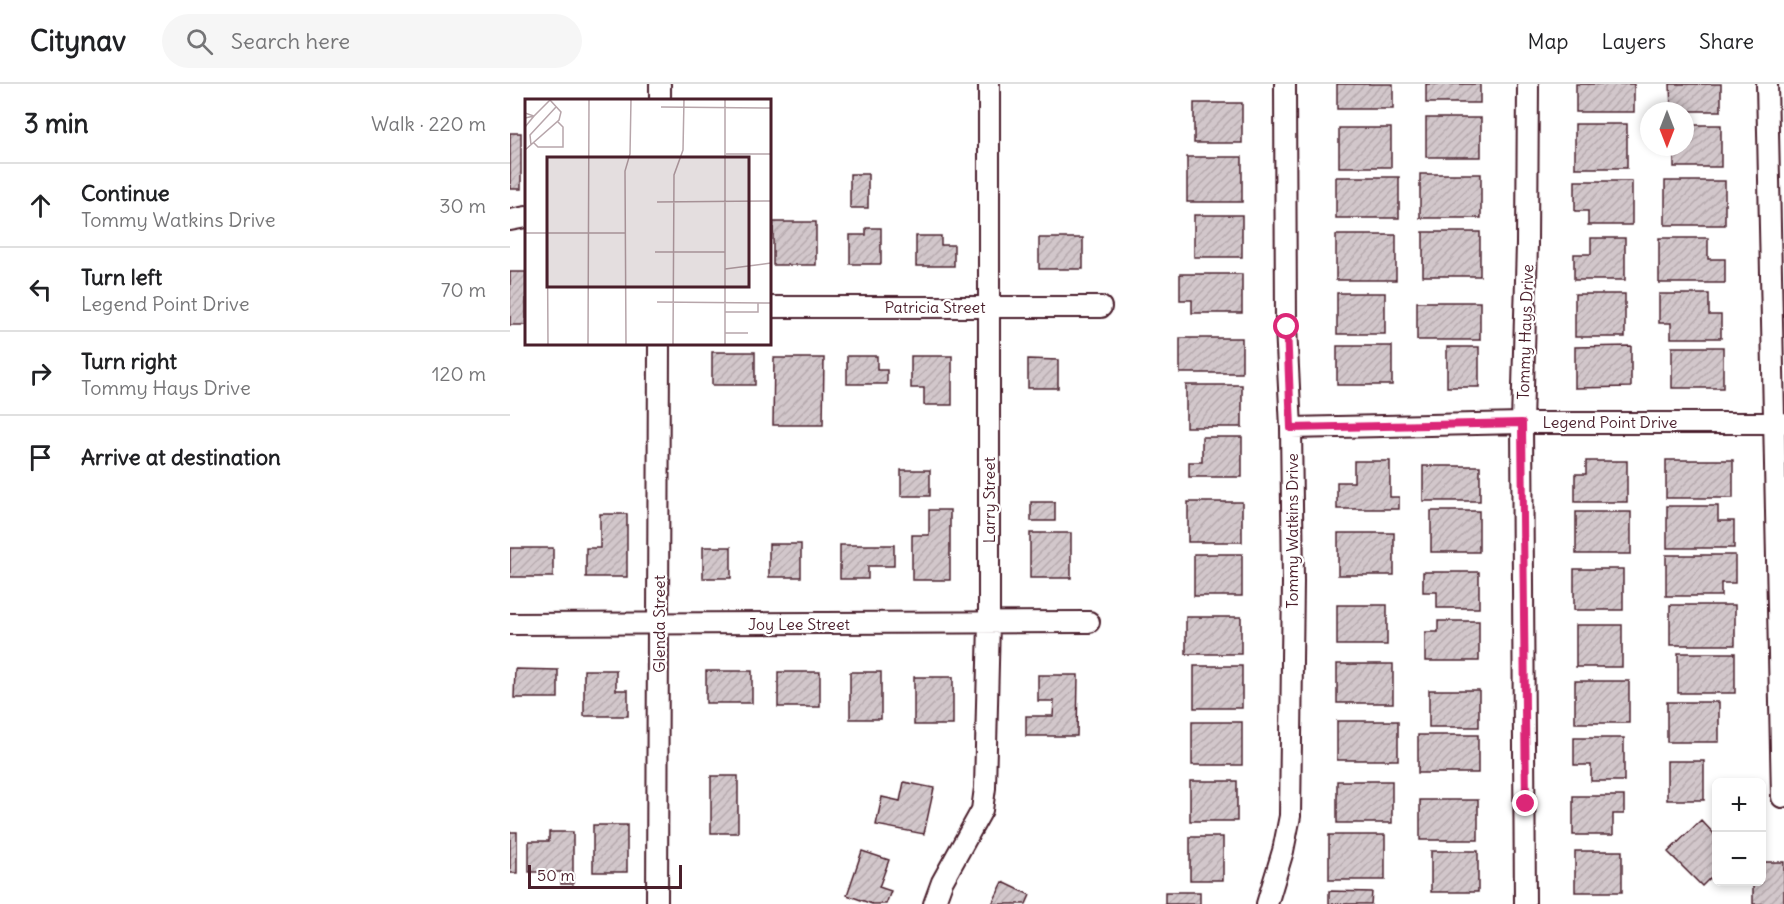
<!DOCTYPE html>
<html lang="en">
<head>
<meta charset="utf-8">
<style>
  body { margin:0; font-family:Delius,sans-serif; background:#f6f6f6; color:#202124 }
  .controls { position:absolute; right:18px; bottom:18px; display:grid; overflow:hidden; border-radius:9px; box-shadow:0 3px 9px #0003 }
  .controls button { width:54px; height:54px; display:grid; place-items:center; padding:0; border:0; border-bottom:2px solid #e0e0e0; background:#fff; color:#202124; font:30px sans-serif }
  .compass { position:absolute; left:1130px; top:18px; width:54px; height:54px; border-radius:50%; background:#fff; box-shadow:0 3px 9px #0003; rotate:180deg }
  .scale { position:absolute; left:18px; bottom:15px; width:154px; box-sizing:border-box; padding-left:6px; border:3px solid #4a1f2b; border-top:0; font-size:16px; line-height:21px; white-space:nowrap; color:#4a1f2b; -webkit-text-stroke:4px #fff; paint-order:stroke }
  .stop { position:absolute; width:18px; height:18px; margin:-14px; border:4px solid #db2777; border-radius:50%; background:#fff }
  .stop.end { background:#db2777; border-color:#fff; box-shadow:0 2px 6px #0008 }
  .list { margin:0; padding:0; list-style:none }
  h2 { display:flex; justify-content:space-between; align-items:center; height:78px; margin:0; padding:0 24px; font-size:26px }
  h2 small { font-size:20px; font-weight:400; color:#757577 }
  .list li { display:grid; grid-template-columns:39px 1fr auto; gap:18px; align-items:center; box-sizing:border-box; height:84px; padding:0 24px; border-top:2px solid #e0e0e0 }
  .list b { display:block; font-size:22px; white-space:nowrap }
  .list p { margin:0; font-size:20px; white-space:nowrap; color:#757577 }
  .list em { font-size:20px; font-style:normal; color:#757577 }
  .icon { flex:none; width:33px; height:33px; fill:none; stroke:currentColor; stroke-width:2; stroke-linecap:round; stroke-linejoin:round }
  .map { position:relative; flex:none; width:1274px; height:820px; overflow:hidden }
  header { display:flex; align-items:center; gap:36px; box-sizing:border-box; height:84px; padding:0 30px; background:#fff; border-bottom:2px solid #e0e0e0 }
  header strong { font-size:28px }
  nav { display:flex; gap:33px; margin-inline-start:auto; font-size:21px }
  .search { width:420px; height:54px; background:#f6f6f6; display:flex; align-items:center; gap:15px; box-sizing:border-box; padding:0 21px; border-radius:33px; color:#757577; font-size:22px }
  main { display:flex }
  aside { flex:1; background:#fff }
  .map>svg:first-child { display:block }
</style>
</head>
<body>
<header>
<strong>Citynav</strong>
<div class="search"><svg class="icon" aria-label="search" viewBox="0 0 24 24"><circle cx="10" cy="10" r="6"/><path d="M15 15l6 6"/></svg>Search here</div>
<nav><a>Map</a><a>Layers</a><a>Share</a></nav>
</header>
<main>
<aside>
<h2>3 min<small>Walk · 220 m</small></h2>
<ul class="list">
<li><svg class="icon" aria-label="ahead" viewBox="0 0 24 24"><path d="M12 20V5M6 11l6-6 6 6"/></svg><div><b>Continue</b><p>Tommy Watkins Drive</p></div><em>30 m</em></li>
<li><svg class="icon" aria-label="left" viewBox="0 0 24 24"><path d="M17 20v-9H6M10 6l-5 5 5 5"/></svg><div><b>Turn left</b><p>Legend Point Drive</p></div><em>70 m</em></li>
<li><svg class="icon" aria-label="right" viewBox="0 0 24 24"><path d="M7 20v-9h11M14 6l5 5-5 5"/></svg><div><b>Turn right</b><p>Tommy Hays Drive</p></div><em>120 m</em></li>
<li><svg class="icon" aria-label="arrive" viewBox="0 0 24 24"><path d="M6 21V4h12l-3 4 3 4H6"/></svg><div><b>Arrive at destination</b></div></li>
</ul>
</aside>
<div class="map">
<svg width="1274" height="820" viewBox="0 0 1274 820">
  <defs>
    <pattern id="building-hatch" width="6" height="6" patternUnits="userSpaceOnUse" patternTransform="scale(1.5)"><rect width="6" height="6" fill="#d2c7cb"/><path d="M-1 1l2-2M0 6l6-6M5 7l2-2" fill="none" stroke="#b6aaae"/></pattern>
  </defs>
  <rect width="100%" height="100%" fill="#fff"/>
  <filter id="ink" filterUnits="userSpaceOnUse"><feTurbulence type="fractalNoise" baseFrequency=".0167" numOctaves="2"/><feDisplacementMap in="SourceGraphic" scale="12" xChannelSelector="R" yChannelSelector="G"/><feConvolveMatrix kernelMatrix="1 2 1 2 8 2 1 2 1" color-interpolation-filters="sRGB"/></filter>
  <g filter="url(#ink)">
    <!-- building -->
    <path fill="url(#building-hatch)" stroke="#4a1f2b" stroke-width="1.5" d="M827,0H883V25H827Z
      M916,0H970V19H916Z
      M1066,0H1124V28H1066Z
      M1160,0H1211V27H1161Z
      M684,19H732V59H684Z
      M916,34H971V73H916Z
      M1065,40H1117V84H1065Z
      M1175,41H1211V83H1164V69H1152V63H1175Z
      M829,44H881V83H829Z
      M0,49H11V105H0Z
      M677,73H732V118H677Z
      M340,90H358V124H340Z
      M910,90H971V134H910Z
      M826,93H889V134H826Z
      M1065,97H1122V141H1078V127H1065Z
      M1155,97H1215V141H1155Z
      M684,131H732V173H684Z
      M263,138H306V181H263Z
      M356,144H371V180H340V151H356Z
      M913,148H970V192H913Z
      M826,151H886V196H826Z
      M406,152H431V161H444V182H406Z
      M529,154H573V185H529Z
      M1081,154H1115V196H1064V170H1081Z
      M1149,154H1198V175H1215V199H1149Z
      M0,188H16V241H0Z
      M670,190H732V229H682V216H670Z
      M827,209H875V250H827Z
      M1065,210H1115V253H1065Z
      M1149,210H1199V231H1211V254H1161V239H1149Z
      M907,218H970V256H907Z
      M670,254H732V289H670Z
      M827,262H882V301H827Z
      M1121,262V303L1065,304V263Z
      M937,263H969V303H937Z
      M1162,263H1213V304H1162Z
      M202,268H245V301H202Z
      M337,272H367V286H377V300H337Z
      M401,272H442V321H414V304H401Z
      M264,274H314L313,341H263Z
      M518,275L548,276V304H518Z
      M676,301H732V343H676Z
      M692,353H732V393H679V378H692Z
      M1156,376H1223V414H1156Z
      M844,377H880V413H889V425H827V398H844Z
      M1076,377H1117V418H1065V390H1076Z
      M913,382H970V417H913Z
      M391,386H420V412H391Z
      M521,418H545V437H521Z
      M678,418H732V458H678Z
      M1157,422H1208V437H1224V464H1157Z
      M419,426H440V496H402V451H419Z
      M921,427H969V468H921Z
      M1066,428H1121V470H1066Z
      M90,430H117V493H76V464H90Z
      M520,449H561V494H520Z
      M828,449H884V491H828Z
      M259,460H291V493H259Z
      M330,461H384V482H358V495H330Z
      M193,463H221V494H193Z
      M0,464H43V493H0Z
      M684,470H732V512H684Z
      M1156,471H1225V499H1211V512H1156Z
      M1064,485H1113V526H1064Z
      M913,488H969V524H927V508H913Z
      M827,521H877V561H827Z
      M1160,521H1225V561H1160Z
      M676,533H731V570H676Z
      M928,537H969V577H915V548H928Z
      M1066,541H1112V583H1066Z
      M1168,569H1225V609H1168Z
      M827,580H883V619H827Z
      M684,582H732V624H684Z
      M5,585L48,586V614H4Z
      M74,586H106V606H118V632H74Z
      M196,587H242V619H196Z
      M268,588H310V623H268Z
      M340,588H371V635H340Z
      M528,591H568L567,652H516V632H543L544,617H528Z
      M404,593H443V641H404Z
      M1065,597H1119V639H1065Z
      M919,606H969V643H919Z
      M1157,618H1209V658H1157Z
      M827,637H888V676H827Z
      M682,638H732V681H682Z
      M908,651H968V689H908Z
      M1064,654H1114V697H1081V681H1064Z
      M1157,677H1194V716H1157Z
      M201,692H228V749H201Z
      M680,697H727V737H680Z
      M827,697H882V739H827Z
      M394,698L424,704L414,750L366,741L372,713L390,717Z
      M1063,712H1114V730H1103V751H1063Z
      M910,716H968V756H910Z
      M1191,736L1206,752V788L1192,802L1158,768Z
      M83,741H117V788H83Z
      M0,748H7V789H0Z
      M39,748H63V800H51V788H19V757H39Z
      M819,751H875V796H819Z
      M680,753H713V796H680Z
      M352,767L379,776L369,803L381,807L376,820H362L337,811Z
      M921,767H968V808H921Z
      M1065,767H1112V808H1065Z
      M1252,778H1274V820H1243V798H1252Z
      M493,798L520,811L516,820H482Z
      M819,807L862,808L861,820H819Z
      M655,808H690V820H655Z"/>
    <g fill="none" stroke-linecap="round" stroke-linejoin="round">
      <!-- minor casing -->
      <g stroke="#4a1f2b" stroke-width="24">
        <path id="minor" d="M150,0V16
          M1257,0L1272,713
          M0,136L16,133
          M260,223H591
          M781,344L1012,339H1273
          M0,540L579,538
          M147,820L149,260
          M424,820L432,798L472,726L475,704L479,538V0
          M757,820L773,767L780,732L783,498L781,344L776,243L775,0
          M1015,820L1012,339L1017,160L1018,0"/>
      </g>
      <!-- minor -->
      <use href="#minor" stroke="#fff" stroke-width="20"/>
    </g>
  </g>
  <g fill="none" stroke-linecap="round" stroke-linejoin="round" filter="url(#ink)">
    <!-- route -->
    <path stroke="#db2777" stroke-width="8" d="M777,243L781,344L1012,339L1016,720"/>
  </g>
  <g text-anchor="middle" stroke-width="4.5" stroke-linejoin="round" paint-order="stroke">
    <!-- street labels -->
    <g font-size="16" fill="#4a1f2b" stroke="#fff">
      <text x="425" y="229">Patricia Street</text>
      <text transform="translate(1015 248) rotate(-88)" y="6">Tommy Hays Drive</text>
      <text x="1100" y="344">Legend Point Drive</text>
      <text transform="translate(479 416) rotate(-90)" y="6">Larry Street</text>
      <text transform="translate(782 447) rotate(-90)" y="6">Tommy Watkins Drive</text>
      <text transform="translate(149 540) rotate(-90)" y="6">Glenda Street</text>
      <text x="289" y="546">Joy Lee Street</text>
    </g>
  </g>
  <!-- overview -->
  <g transform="translate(15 15)">
    <rect width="246" height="246" fill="#fff"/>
    <path fill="none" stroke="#b7a5aa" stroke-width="1.5" d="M136,8L246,9M0,14L9,17L0,28M0,19L9,17L25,1M9,44L13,48H38V28L33,23M6,46L5,36L31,8M0,51L34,21L36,13L25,1M201,55H246M22,75L23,246M132,103L246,102M0,134H100M130,153H200M200,170L246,164M132,203L246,204M200,213H233V204M200,234H223M63,246L64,0M101,246L100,72L105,55L106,0M148,246L149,76L158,51L159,0M200,246V0"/>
    <path fill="#4a1f2b" fill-opacity="0.15" stroke="#4a1f2b" stroke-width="3" d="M22,58H224V188H22Z"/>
    <rect width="246" height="246" fill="none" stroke="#4a1f2b" stroke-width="3"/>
  </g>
</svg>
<div class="controls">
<button>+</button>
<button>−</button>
</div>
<svg class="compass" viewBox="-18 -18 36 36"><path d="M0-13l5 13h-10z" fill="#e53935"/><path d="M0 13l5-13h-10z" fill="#757577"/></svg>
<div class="scale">50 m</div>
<div class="stop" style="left:777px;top:243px"></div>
<div class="stop end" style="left:1016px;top:720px"></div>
</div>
</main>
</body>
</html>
